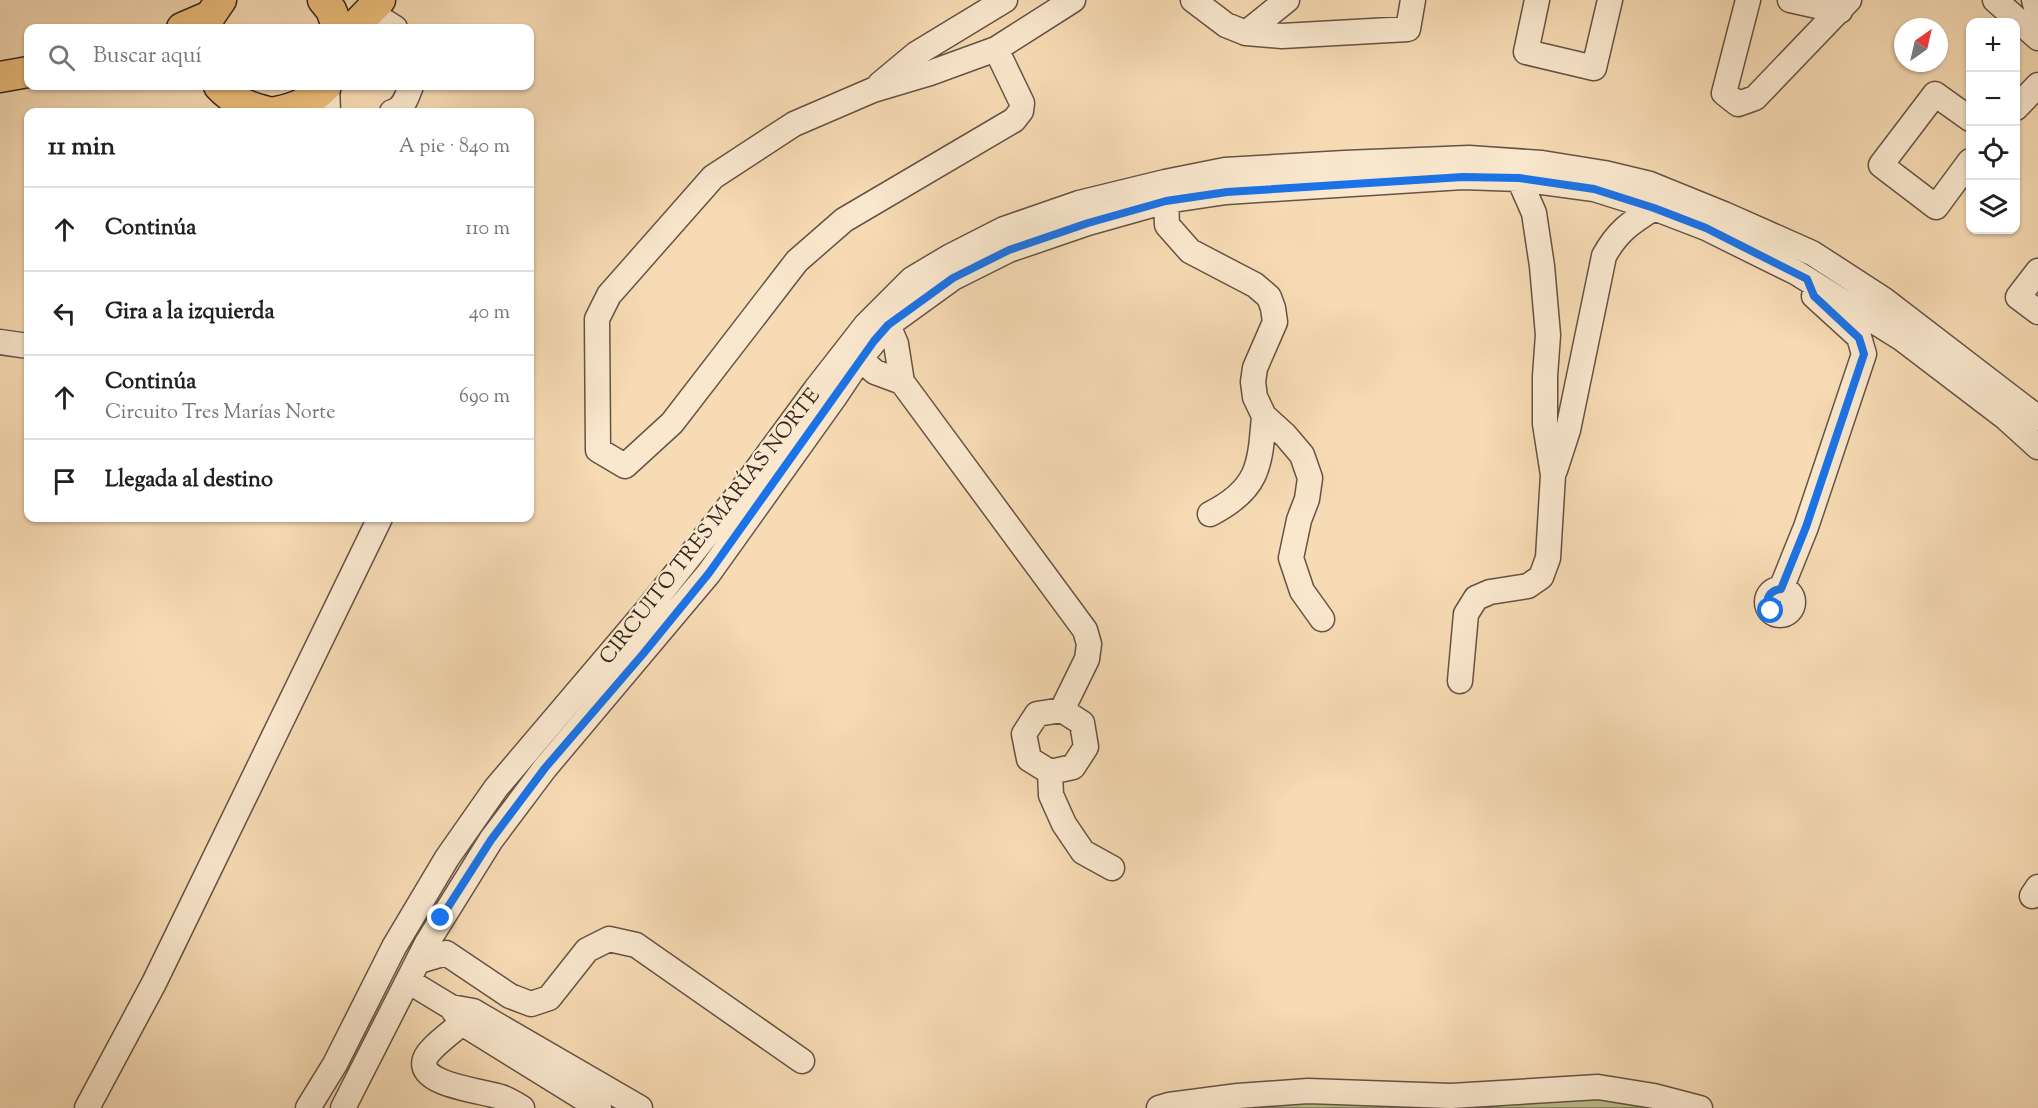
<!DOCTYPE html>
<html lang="es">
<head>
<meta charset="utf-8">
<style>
  body { margin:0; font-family:"Sorts Mill Goudy",serif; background:#f2f2f2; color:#202124 }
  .controls { position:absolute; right:18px; top:18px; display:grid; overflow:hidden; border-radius:12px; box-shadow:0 2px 4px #0004 }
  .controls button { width:54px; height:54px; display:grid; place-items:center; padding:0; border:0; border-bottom:2px solid #e0e0e0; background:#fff; color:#202124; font:30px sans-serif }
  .compass { position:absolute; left:1894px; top:18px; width:54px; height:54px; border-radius:50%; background:#fff; box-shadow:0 2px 4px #0004; rotate:34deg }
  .stop { position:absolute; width:18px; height:18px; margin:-14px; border:4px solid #1a73e8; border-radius:50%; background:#fff }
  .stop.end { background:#1a73e8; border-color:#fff; box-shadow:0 2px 6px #0008 }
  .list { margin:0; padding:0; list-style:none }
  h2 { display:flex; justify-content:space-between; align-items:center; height:78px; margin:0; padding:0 24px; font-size:26px }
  h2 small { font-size:20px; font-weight:400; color:#757577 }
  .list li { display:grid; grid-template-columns:39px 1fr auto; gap:18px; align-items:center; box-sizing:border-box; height:84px; padding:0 24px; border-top:2px solid #e0e0e0 }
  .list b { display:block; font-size:22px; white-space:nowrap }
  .list p { margin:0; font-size:20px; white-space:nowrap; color:#757577 }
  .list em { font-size:20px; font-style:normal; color:#757577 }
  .icon { flex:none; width:33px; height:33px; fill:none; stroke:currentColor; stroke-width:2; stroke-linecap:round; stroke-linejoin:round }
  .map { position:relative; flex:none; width:2038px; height:1108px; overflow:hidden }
  .search { position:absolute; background:#fff; box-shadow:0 2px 4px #0004; left:24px; top:24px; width:510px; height:66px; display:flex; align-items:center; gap:15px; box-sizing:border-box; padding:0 21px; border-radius:12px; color:#757577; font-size:22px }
  .panel { position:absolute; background:#fff; box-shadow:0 2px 4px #0004; left:24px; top:108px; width:510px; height:414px; border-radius:12px }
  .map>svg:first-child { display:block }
</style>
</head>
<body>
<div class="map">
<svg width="2038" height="1108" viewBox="0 0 2038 1108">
  <rect width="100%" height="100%" fill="#f7dbb4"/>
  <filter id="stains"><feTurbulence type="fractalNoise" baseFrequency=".00333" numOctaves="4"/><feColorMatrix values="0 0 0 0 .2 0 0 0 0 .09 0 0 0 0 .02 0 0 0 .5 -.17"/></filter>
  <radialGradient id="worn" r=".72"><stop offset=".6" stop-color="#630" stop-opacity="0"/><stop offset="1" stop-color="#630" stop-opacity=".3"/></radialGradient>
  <!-- green -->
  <path fill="#bcc08e" stroke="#787356" stroke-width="1.5" d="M1408,1094L1478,1108L1598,1095L1654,1108H1252L1269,1105Z"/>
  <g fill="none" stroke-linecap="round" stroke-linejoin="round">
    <!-- minor casing -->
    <g stroke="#655344" stroke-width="27">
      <path id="minor" d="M1193,0L1226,25L1246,33L1282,36L1408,29L1413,0
        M1537,0L1526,52L1594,68L1610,0
        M1748,0L1724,93L1738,104L1755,98L1849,0
        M1790,0L1840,11
        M1995,0L2038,38
        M2034,0L2038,14
        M368,11L395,28
        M1246,33L1287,0
        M996,49L1022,103L1021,111L1014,120L844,220L797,261L672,423L625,466L598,450L597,319L609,295L713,177L794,124L873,90L930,73L996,49L1073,0
        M880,84L916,54L1005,0
        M327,86L328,112
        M2016,108L2038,85
        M392,112C404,109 407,96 411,86
        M1970,119L1935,94L1881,165L1936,207L1970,161
        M1166,201L1167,225L1190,251L1255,285L1269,297L1273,308L1275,322L1255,368L1253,382L1255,397L1264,416L1285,435L1302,455L1310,478L1307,499L1299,520L1291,558L1302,591L1322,619
        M2038,271L2018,297L2038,312
        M888,325L896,344L902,382L1085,630L1089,644L1087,659L1062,710
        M0,342L28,346
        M860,359L875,372L902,382
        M1555,470L1568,430L1604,256C1617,232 1630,223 1654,208
        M1210,514C1259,489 1260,466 1264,416
        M1781,589L1806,527L1864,354L1859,337L1814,296
        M1767 602a13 13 0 1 1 26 0a13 13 0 1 1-26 0Z
        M1460,681L1466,614L1476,598L1490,592L1528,586L1541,577L1548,558L1553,475L1545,424V376L1548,335L1542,266L1534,213L1519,179
        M1062,710L1082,723L1086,747L1073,767L1050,772L1029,759L1024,734L1037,714Z
        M1050,772L1051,795L1064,824L1083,852L1112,868
        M2032,896L2038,887
        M419,961L446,953L510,996L531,1004L549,998L587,950L609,939L636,945L802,1061
        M408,981L451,1007L462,1023L599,1108
        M451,1007L473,1011L640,1108
        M462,1023C452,1032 429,1048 425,1059C416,1085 484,1091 501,1097C508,1099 515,1104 522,1108
        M87,1108L154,983L380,518
        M308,1108L335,1064L394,947L447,858L496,788L648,609L739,494L816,389L866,325L912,279L949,257L1004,229L1079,203L1165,182L1225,170L1345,163L1469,158L1542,163L1604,173L1650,184L1724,214L1812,253L1883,299L2038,418
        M343,1108L427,943L491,840L545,768L709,573L834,398L860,359L888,325L953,278L1009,250L1088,223L1166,201L1226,192L1463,177L1519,179L1594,189L1654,208L1706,228L1797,273L1901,338L2006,418L2038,447
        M1159,1108L1169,1105L1238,1096L1308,1091L1451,1096L1598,1087L1654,1096L1700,1108"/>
    </g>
    <!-- major casing -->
    <g stroke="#34261f" stroke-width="33">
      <path id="major" d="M323,0L331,10L338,28
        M182,28L210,16
        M206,28L210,16L221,0
        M353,28L380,0
        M0,77L28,72
        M219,86C233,101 248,107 268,112
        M276,112C297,108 311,101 326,86"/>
    </g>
    <!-- minor -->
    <use href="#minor" stroke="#fae8ce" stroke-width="24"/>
    <!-- major -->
    <use href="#major" stroke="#ecbe7a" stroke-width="30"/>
  </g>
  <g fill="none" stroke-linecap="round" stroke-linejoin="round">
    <!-- route -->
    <path stroke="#1a73e8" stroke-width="8" d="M441,918L491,840L545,768L643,654L709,573L874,341L888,325L953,278L1009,250L1088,223L1166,201L1227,192L1463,177L1519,178L1594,189L1654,208L1706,228L1807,279L1814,296L1859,338L1864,354L1806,527L1781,589C1768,591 1764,600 1771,611"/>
  </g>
  <g text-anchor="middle" stroke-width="4.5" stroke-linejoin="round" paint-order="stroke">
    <!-- street labels -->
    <g font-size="21" fill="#34261f" stroke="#fae8ce">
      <text transform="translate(709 526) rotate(-52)" y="7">CIRCUITO TRES MARÍAS NORTE</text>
    </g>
  </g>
  <rect width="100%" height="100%" filter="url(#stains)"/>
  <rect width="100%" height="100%" fill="url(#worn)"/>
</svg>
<div class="controls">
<button>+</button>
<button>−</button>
<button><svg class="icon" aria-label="locate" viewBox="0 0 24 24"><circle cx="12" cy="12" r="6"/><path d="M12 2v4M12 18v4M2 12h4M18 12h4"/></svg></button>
<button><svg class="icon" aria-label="layers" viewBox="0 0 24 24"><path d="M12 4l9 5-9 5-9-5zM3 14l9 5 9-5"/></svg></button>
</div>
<svg class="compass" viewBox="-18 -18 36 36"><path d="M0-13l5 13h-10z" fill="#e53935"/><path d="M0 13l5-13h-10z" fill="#757577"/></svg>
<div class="stop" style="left:1771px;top:611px"></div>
<div class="stop end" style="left:441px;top:918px"></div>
<div class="search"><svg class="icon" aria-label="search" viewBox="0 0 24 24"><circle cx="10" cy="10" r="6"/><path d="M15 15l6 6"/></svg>Buscar aquí</div>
<section class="panel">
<h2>11 min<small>A pie · 840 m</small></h2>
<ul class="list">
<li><svg class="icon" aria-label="ahead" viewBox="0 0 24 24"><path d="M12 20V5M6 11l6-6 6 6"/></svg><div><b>Continúa</b></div><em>110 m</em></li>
<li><svg class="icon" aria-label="left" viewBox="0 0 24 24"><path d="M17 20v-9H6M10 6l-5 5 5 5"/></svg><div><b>Gira a la izquierda</b></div><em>40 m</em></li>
<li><svg class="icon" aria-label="ahead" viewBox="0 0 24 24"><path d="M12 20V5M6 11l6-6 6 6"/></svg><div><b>Continúa</b><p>Circuito Tres Marías Norte</p></div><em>690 m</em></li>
<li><svg class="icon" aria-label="arrive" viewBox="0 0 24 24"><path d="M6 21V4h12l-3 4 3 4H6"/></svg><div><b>Llegada al destino</b></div></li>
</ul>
</section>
</div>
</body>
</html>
